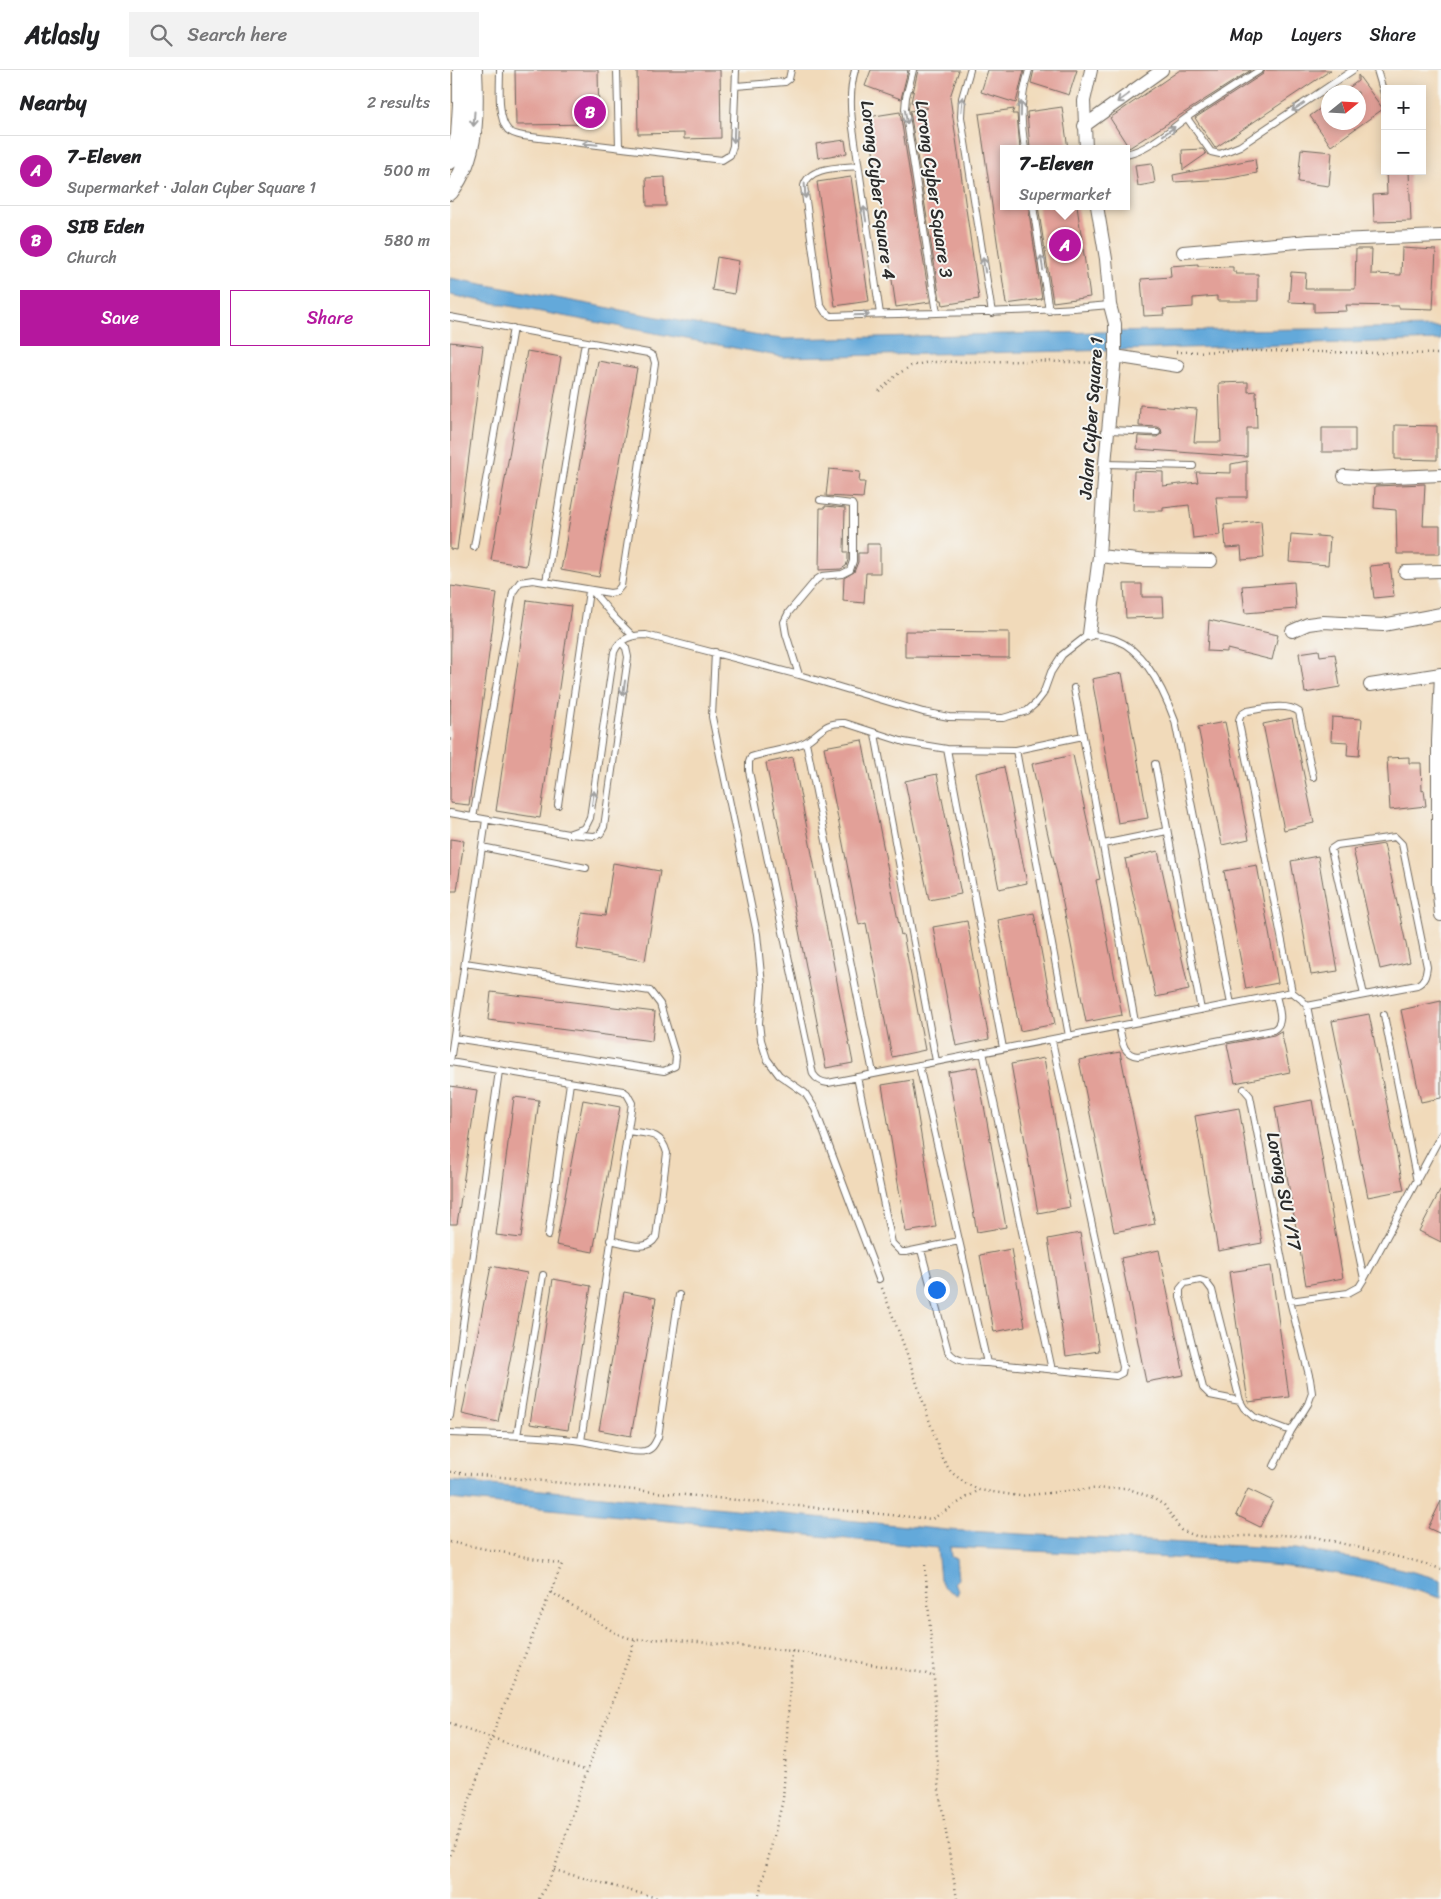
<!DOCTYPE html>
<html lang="en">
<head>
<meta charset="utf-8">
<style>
  body { margin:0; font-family:Sriracha,sans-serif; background:#f2f2f2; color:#202124 }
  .controls { position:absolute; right:15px; top:15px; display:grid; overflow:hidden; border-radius:0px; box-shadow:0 2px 12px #0003 }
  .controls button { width:45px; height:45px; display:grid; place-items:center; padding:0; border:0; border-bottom:1px solid #e0e0e0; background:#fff; color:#202124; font:25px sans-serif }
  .compass { position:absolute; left:871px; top:15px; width:45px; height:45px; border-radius:50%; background:#fff; box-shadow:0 2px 12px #0003; rotate:72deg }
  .you { position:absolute; left:486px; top:1219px; width:18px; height:18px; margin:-12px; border:4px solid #fff; border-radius:50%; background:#1a73e8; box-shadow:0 0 0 8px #1a73e833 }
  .badge { display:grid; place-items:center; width:32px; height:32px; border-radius:50%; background:#b5179e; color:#fff; font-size:16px; font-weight:700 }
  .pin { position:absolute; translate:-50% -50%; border:2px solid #fff; box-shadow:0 1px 5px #0006 }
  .popup { position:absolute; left:550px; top:75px; width:130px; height:65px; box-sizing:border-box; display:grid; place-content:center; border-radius:0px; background:#fff; filter:drop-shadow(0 1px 4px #0005); font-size:16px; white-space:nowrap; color:#757577 }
  .popup b { font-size:19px; color:#202124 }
  .popup::after { content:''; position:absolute; left:50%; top:100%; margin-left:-10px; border:10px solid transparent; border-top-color:#fff }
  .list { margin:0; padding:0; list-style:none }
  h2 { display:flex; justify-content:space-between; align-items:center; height:65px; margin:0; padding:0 20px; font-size:21px }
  h2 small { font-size:16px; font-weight:400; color:#757577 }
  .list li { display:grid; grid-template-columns:32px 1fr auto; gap:15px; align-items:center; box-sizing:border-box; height:70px; padding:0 20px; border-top:1px solid #e0e0e0 }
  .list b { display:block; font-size:19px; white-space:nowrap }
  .list p { margin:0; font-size:16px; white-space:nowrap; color:#757577 }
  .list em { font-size:16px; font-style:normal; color:#757577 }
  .actions { display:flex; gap:10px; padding:15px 20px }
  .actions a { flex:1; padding:11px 0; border:1px solid #b5179e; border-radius:0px; text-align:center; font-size:18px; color:#b5179e }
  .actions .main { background:#b5179e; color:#fff }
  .icon { flex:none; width:28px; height:28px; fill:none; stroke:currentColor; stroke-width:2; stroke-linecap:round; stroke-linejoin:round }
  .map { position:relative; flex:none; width:991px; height:1829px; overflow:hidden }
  header { display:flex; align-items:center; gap:30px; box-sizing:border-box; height:70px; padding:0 25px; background:#fff; border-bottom:1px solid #e0e0e0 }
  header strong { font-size:24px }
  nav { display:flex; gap:28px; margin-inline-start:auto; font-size:18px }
  .search { width:350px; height:45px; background:#f2f2f2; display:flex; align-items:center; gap:12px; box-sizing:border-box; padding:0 18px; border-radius:0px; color:#757577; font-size:19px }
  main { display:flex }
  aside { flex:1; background:#fff }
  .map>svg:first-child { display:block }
</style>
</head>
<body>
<header>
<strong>Atlasly</strong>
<div class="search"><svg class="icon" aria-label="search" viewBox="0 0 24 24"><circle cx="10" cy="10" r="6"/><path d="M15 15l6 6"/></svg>Search here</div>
<nav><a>Map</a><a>Layers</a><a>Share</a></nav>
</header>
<main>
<aside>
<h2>Nearby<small>2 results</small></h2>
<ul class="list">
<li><span class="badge">A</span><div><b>7-Eleven</b><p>Supermarket · Jalan Cyber Square 1</p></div><em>500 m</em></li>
<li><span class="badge">B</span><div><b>SIB Eden</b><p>Church</p></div><em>580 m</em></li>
</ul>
<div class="actions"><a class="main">Save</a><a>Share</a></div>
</aside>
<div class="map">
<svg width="991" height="1829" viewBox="0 0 991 1829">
  <rect width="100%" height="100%" fill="#f6f6f2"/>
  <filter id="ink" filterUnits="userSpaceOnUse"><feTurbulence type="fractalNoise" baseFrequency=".02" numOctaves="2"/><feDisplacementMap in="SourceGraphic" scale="10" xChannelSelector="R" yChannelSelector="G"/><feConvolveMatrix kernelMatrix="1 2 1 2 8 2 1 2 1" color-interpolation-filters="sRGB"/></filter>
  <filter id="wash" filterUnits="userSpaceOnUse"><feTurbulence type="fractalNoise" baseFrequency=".0096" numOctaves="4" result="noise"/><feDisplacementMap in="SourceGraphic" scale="20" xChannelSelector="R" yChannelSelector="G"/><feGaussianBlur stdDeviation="1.12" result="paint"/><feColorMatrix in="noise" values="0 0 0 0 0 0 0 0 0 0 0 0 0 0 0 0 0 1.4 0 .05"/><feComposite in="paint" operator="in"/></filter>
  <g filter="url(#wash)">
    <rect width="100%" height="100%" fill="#f1daba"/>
    <!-- water -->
    <path fill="#64a9da" stroke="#486a82" d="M0,208L314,267L334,269L648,262L991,257V270L672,280L333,287L0,225Z
      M0,1411L497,1460L846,1479C895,1487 944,1495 991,1510V1528C898,1498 800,1492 704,1487C636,1484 568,1480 500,1477L501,1487L506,1488L508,1509L504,1513L509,1520L507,1525L493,1517L490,1509L487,1478L0,1429Z"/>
    <g id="blocks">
      <!-- building -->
      <path fill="#e2a098" d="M65,0H148L149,54L66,55Z
        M187,0H270L271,68L234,69V63L188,64Z
        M421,0H458L451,29L415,16Z
        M468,0H509L500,27L529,229L493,235L492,230H490L460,41L478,38L461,32Z
        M538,0H574L566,33L531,22Z
        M584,0H627L619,25L581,13Z
        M730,0H801L679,78L660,48Z
        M815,0H881L765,78L745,48L813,4Z
        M908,5L933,39L881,76L860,46L878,33V52H908V22H893L908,11Z
        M612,37L618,79H580L577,42Z
        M564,39L562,44H567L570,79H554V136H578L592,229L556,234L529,44Z
        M450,42L480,232L446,237L418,47Z
        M395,70L397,83L368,88L366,74Z
        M753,79L756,84L733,100L732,80Z
        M851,79L882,82L879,116L848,112Z
        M805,89L807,103L776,109L724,112L723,105Z
        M702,93L705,113L688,116L685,95Z
        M936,101H959L961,151L924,152L923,125L937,124Z
        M215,107L216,136H197L196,108Z
        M401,107L419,231L385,236L367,112Z
        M588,136H627L640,227L603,232Z
        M952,178L986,180L983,239L949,238V236L896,235L897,241L864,242V233L839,232L841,202L856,203L855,219H905L906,179H922L921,204L951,205Z
        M267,187L289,191L284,224L262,220Z
        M748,194V196L783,197V202H786V204H808V231H767V226L743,228V237L713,239L714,245L694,246L691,209L721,207L720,196Z
        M0,272L33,276L7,480L0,479Z
        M77,281L111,287L76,496L41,490Z
        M148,291L187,298L149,507L111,500Z
        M798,312V322L806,321L807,358H797V387L687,379L688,366L707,367L712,363L711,359L708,357L689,356L690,335L747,339L744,372H771L769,313Z
        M945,355L987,356V390L945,389Z
        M872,358H905V382H872Z
        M797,391V427H766L770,465L743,468L739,435L713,438V441H683L684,401L713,402V416L748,412L746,402L781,403V394Z
        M379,399L410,402L409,412H415L413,428L376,426Z
        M975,414L973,456H990V484H947L946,440L924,438L925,416Z
        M375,436L395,438L394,482H398V490L396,496L391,499L369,500L370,438H375Z
        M811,451L814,488L792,490L791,477L776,478L774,455Z
        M841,464L880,467L878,495L839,492Z
        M417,474H430V503H416L414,533L393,531L394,508L404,502L408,492V483H417Z
        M940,494L944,526L924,528L920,496Z
        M844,512L846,539L795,543L792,516Z
        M674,514H692V527H713L714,547L676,548Z
        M1,516L47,523L19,735L0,733Z
        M77,530L121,536L90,748L46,741Z
        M759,550L828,565L822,590L777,579V582L757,581Z
        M455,561L559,562V588L455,587Z
        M869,580L870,586L885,584L890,617L855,623L849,583Z
        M672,603L698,748L668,753L642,609Z
        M882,647L912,649L909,686L897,685L898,672L881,671Z
        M842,648L864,753L834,760L813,654Z
        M775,652L799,769L772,775L748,657Z
        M412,670L451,865L453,864L475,980L442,987L416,853L409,855L374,677Z
        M623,685L650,809L646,810L672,945L636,952L610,818L582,694Z
        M343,687L403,993L376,998L316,693Z
        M959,687V693H971L972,721L974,720L976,736L940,740L937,688Z
        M554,697L577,813L549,819L526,703Z
        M487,704L511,824L479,830L455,711Z
        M0,769L14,771L7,821H0Z
        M934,774L960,892L930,899L903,779Z
        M708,781L739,920L706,927L675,789Z
        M868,786L888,901L861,905L841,791Z
        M163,793L210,801L195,891L127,879L133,843L155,846Z
        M807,795L828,913L796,919L774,801Z
        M584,843L605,954L570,961L548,850Z
        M517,851L539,969L506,976L483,857Z
        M41,922L205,942L202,971L38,950Z
        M991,931V1028L971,1032L951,940Z
        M919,944L954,1120L918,1127L882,951Z
        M831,961L840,1002L785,1013L777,974L824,965Z
        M670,982L705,1154L664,1162L629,990Z
        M594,988L620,1137L588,1143L561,994Z
        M527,997L556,1157L527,1162L498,1002Z
        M462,1010L486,1157L456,1162L432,1015Z
        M0,1016L27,1020L7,1154H0Z
        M64,1027L89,1030L71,1168L46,1165Z
        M133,1030L170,1037L143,1182L106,1175Z
        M862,1030L893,1208L856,1215L825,1037Z
        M789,1038L812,1173L768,1181L745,1046Z
        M991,1119V1172L969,1161Z
        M630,1163L649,1281L616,1286L598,1169Z
        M561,1179L575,1256L544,1262L530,1185Z
        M709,1180L734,1305L696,1312L671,1188Z
        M41,1196L77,1203L48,1352L12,1344Z
        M821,1196L839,1327L798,1332L779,1202Z
        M103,1209L141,1216L118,1360L80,1354Z
        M174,1222L206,1228L181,1366L149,1360Z
        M798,1419L823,1431L810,1457L786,1445Z
        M991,1431V1464L978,1458Z"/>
    </g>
  </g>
  <g filter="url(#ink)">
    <use href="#blocks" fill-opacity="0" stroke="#70685d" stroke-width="1"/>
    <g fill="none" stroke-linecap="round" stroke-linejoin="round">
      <!-- service casing -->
      <g stroke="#70685d" stroke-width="8">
        <path id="service" d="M50,0C50,15 47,48 58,60C61,63 68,65 73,66L272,90L280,85L283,76L286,0
          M167,0L169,77
          M405,0C400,17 400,33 402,51L430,244
          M463,0L456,27L455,39L487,243
          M520,0L512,28L511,47L542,243
          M927,0L935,27
          M286,16L335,12L339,9L341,0
          M737,48L761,82L770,84L790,76L903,0
          M575,79C570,47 570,31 579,0
          M676,84C700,79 719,60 739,46C762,31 786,15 810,0
          M408,96C391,98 359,96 354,116L370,234L375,242L381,246C474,242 567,244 660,235
          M583,136L599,241
          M0,247L198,283L203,286L205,293L171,516L166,522L160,523L83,510L70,512L63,522L23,748
          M659,360L707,362
          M655,394L743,396
          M24,477L63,258
          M96,512L135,272
          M143,522L164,547L182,565
          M265,582L262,647L307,864L312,915L309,953L311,970L317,989L329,1005L355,1023L365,1039L429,1209
          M349,605L336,564L334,552L339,542L366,510L372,506L392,504L400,500L403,491V436L402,434L370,430
          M624,618L633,666
          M425,664L486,991
          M356,672L423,1003
          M497,679L553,978
          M566,680L619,966
          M705,694L751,940
          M108,735L139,521
          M0,743L118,764L144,766L150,764L154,757L178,587L176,578L171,572
          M118,764L135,758L140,748L164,582C170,568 182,565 196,565L349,605L473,642L499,647L553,648L577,641L586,633L593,624L601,602L612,585L639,564C648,566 658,567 666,570C696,581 715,624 725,651L781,934
          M653,774L717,761
          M32,777L136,798
          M842,922L789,653C789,646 791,644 797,641C812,639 836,632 849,642L863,707
          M857,936L967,915C975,911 976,905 977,897L952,774L945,767L887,775L881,779L914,925
          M934,945L967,1112
          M685,952L633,666L566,680L497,679L454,672L395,653C375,652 372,661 357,671C347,678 315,682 301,687L299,692V701L363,1004C367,1010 371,1012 378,1013L842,922L852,930L857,936L914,1209L909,1217L898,1223L840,1231
          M669,956C672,969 672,985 688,986L823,960C836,953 828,937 826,925
          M4,968L214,1001L225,996L226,987L210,934L200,921L15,893
          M533,982L602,1300
          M0,992L173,1021L177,1024L182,1033L131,1371
          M0,992L36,750
          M469,995L537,1293L666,1306L672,1303L673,1297L602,971
          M407,1007L442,1173L451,1182H456L509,1171
          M98,1166L120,1013
          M160,1170C176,1173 197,1183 206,1167L217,1083C211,1061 197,1064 177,1061
          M471,1180L498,1281C507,1294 523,1292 537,1293
          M914,1209L991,1065
          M790,1331L760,1325L753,1318L730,1227V1219L735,1213L750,1210L756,1212L762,1220L790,1331L794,1338L804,1347L841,1361L858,1334L862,1323L860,1309L840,1231L800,1026L794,1019
          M0,1346L49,1001
          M0,1363C44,1365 88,1365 131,1371C147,1373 181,1384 195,1381C203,1379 205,1373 208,1367L229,1225
          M67,1366L93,1205
          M824,1396L841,1361"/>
      </g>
      <!-- minor casing -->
      <g stroke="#70685d" stroke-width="14">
        <path id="minor" d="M634,56L712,0
          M636,79L634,31L641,0
          M733,182L859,171L991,166
          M665,286L728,296
          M894,406L921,408L991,405
          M649,486L688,490L761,491
          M955,502L991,501
          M842,561L858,554L873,552L933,555L991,544
          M639,564L649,486L655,394L665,286V254L660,235L656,189L647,136
          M991,604L988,671V814L991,845
          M920,615L991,604"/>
      </g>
      <!-- tertiary casing -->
      <g stroke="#70685d" stroke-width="18">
        <path id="tertiary" d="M0,91L9,66L11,34V0
          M0,122C27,87 26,41 24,0"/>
      </g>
      <!-- path -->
      <path stroke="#70685d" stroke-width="2.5" stroke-dasharray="1 4" stroke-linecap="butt" d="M726,282L806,281L991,284
        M429,321L448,304L461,296L479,292L581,291L652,293
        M432,1218L456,1281L492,1388L501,1402L515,1413L529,1420L570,1426L636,1419L676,1418L701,1427L714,1435L731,1460L746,1466L759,1467L832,1465L865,1467L969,1492L991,1499
        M0,1402L482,1449L529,1420
        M0,1472L112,1494L41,1668L0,1787
        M475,1495L484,1607L488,1714L507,1829
        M101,1522L167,1564L185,1570L217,1569L342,1581L474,1603L484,1607
        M0,1653L137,1701
        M104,1800L211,1829
        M89,1829L104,1800L137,1701L185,1570
        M308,1829L333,1730L342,1581"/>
      <!-- service -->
      <use href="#service" stroke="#fff" stroke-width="6"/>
      <!-- minor -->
      <use href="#minor" stroke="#fff" stroke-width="12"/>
      <!-- tertiary -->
      <use href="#tertiary" stroke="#fff" stroke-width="16"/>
    </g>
    <!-- one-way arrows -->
    <defs><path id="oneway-shaft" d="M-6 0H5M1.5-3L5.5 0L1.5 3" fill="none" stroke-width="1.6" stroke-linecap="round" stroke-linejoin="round" transform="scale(1.25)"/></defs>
    <g stroke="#a0a0a0">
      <use href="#oneway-shaft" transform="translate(673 28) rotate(144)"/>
      <use href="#oneway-shaft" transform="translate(512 34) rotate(-85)"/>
      <use href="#oneway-shaft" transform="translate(848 37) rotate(146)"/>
      <use href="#oneway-shaft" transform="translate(571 39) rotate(-89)"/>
      <use href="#oneway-shaft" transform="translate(456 47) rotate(81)"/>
      <use href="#oneway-shaft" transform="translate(24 49) rotate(94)"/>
      <use href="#oneway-shaft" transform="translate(719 61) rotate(-36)"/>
      <use href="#oneway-shaft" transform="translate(284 65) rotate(92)"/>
      <use href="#oneway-shaft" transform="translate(140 74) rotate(-174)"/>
      <use href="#oneway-shaft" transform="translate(355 121) rotate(87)"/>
      <use href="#oneway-shaft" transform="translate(415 144) rotate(-99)"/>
      <use href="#oneway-shaft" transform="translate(592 193) rotate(-99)"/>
      <use href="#oneway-shaft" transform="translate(534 195) rotate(-99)"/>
      <use href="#oneway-shaft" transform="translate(412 245) rotate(-2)"/>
      <use href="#oneway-shaft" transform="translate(174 618) rotate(98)"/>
      <use href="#oneway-shaft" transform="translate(143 728) rotate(-82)"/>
    </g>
  </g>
  <g text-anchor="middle" stroke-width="4" stroke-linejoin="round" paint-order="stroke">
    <!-- street labels -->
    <g font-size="18" fill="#2b2b2b" stroke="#f6f6f2">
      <text transform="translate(484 119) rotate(82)" y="6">Lorong Cyber Square 3</text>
      <text transform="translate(428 120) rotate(83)" y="6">Lorong Cyber Square 4</text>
      <text transform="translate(641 348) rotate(-86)" y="6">Jalan Cyber Square 1</text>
      <text transform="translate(834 1121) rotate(79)" y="6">Lorong SU 1/17</text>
    </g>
  </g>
</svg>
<div class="controls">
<button>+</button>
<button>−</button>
</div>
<svg class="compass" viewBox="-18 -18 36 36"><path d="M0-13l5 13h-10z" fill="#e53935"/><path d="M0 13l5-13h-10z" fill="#757577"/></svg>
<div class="you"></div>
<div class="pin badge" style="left:615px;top:175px">A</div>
<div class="popup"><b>7-Eleven</b>Supermarket</div>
<div class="pin badge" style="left:140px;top:42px">B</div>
</div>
</main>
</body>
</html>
